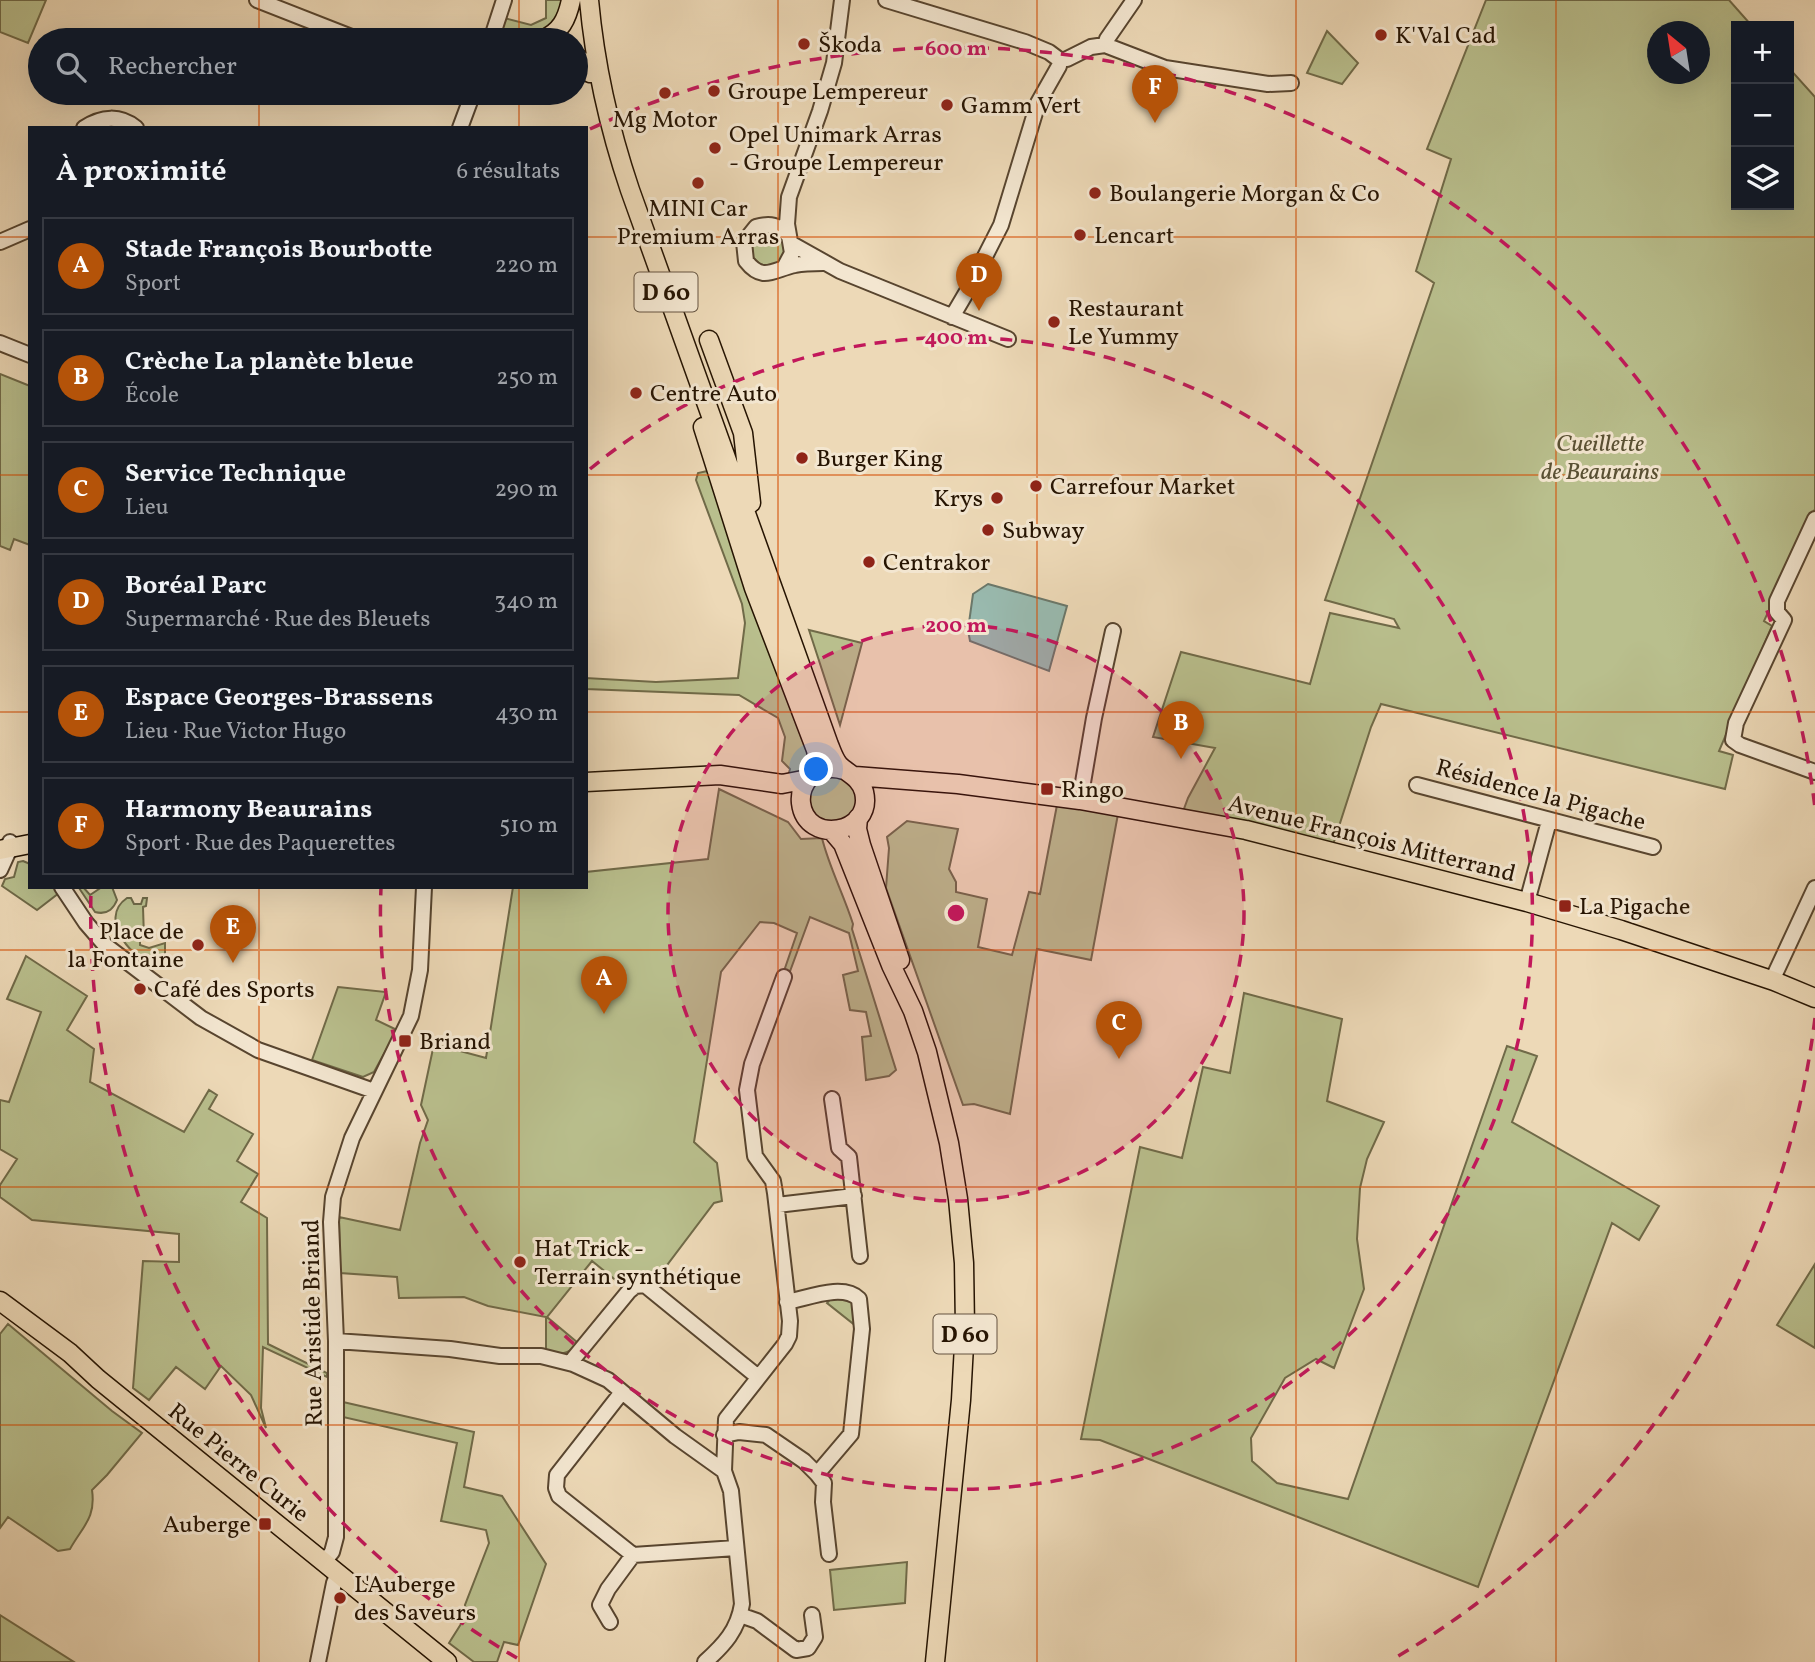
<!DOCTYPE html>
<html lang="fr">
<head>
<meta charset="utf-8">
<style>
  body { margin:0; font-family:Vollkorn,serif; background:#242831; color:#f1f3f6 }
  .controls { position:absolute; right:21px; top:21px; display:grid; overflow:hidden; border-radius:0px; box-shadow:0 7px 28px #0002 }
  .controls button { width:63px; height:63px; display:grid; place-items:center; padding:0; border:0; border-bottom:2px solid #363941; background:#171b24; color:#f1f3f6; font:35px sans-serif }
  .compass { position:absolute; left:1647px; top:21px; width:63px; height:63px; border-radius:50%; background:#171b24; box-shadow:0 7px 28px #0002; rotate:330deg }
  .you { position:absolute; left:817px; top:770px; width:24px; height:24px; margin:-18px; border:5px solid #fff; border-radius:50%; background:#1a73e8; box-shadow:0 0 0 10px #1a73e833 }
  .badge { display:grid; place-items:center; width:46px; height:46px; border-radius:50%; background:#b45309; color:#fff; font-size:23px; font-weight:700 }
  .pin { position:absolute; translate:-50% -58px; filter:drop-shadow(0 2px 4px #0008) }
  .pin::after { content:''; position:absolute; top:37px; width:24px; height:21px; background:inherit; clip-path:polygon(0 0,100% 0,50% 100%) }
  .list { margin:0; padding:0; list-style:none }
  h2 { display:flex; justify-content:space-between; align-items:center; height:91px; margin:0; padding:0 28px; font-size:30px }
  h2 small { font-size:23px; font-weight:400; color:#9ea1a6 }
  .list li { display:grid; grid-template-columns:46px 1fr auto; gap:21px; align-items:center; box-sizing:border-box; height:98px; margin:0 14px 14px; padding:0 14px; border:2px solid #363941; border-radius:0px }
  .list b { display:block; font-size:26px; white-space:nowrap }
  .list p { margin:0; font-size:23px; white-space:nowrap; color:#9ea1a6 }
  .list em { font-size:23px; font-style:normal; color:#9ea1a6 }
  .icon { flex:none; width:38px; height:38px; fill:none; stroke:currentColor; stroke-width:2; stroke-linecap:round; stroke-linejoin:round }
  .map { position:relative; flex:none; width:1815px; height:1662px; overflow:hidden }
  .search { position:absolute; background:#171b24; box-shadow:0 7px 28px #0002; left:28px; top:28px; width:560px; height:77px; display:flex; align-items:center; gap:18px; box-sizing:border-box; padding:0 24px; border-radius:38px; color:#9ea1a6; font-size:26px }
  .panel { position:absolute; background:#171b24; box-shadow:0 7px 28px #0002; left:28px; top:126px; width:560px; height:763px; border-radius:0px }
  .map>svg:first-child { display:block }
</style>
</head>
<body>
<div class="map">
<svg width="1815" height="1662" viewBox="0 0 1815 1662">
  <rect width="100%" height="100%" fill="#edd9b7"/>
  <filter id="stains"><feTurbulence type="fractalNoise" baseFrequency=".00286" numOctaves="4"/><feColorMatrix values="0 0 0 0 .2 0 0 0 0 .09 0 0 0 0 .02 0 0 0 .5 -.17"/></filter>
  <radialGradient id="worn" r=".72"><stop offset=".6" stop-color="#630" stop-opacity="0"/><stop offset="1" stop-color="#630" stop-opacity=".3"/></radialGradient>
  <!-- green -->
  <path fill="#b9bf8d" stroke="#706a48" stroke-width="2" fill-rule="evenodd" d="M0,0H46L28,43L0,32Z
    M546,0H570L569,9L534,40H504C499,34 501,25 504,18L531,25L546,18Z
    M1486,0H1729L1752,26H1736V205H1789V68L1815,97V509L1764,621L1772,626L1719,751L1733,755L1725,789L1381,704L1371,727L1331,851L1181,817L1188,798L1215,748L1153,737L1181,652L1310,684L1330,613L1399,628L1394,619L1325,600L1434,283L1416,271L1451,159L1427,149ZM1658,32H1700V74H1658Z
    M1327,31L1358,63L1342,84L1307,73Z
    M751 249a17 17 0 1 1 34 0a17 17 0 1 1-34 0Z
    M0,374L30,386V545L14,539L10,550L0,546Z
    M712,470L812,758L808,771L787,780L790,769L782,761L785,737L778,718L739,695L586,689V678L656,682L738,678L745,623L742,604L696,480L698,473Z
    M809,630L862,643L840,725Z
    M840,775L852,783L858,797L851,818L822,824L808,807C809,783 816,776 840,775Z
    M719,789L788,822L801,839L822,838C829,867 844,895 853,924L852,929L896,1070L889,1076L866,1080L862,1037L871,1036L866,1012L850,1010L843,975L858,971L849,933L810,917L789,974L784,971L797,933L774,923L760,922L721,972L694,1142L717,1163L722,1201L714,1203L649,1289L629,1291L592,1261L547,1317L578,1343C570,1354 557,1357 546,1349V1317L488,1306L464,1297L399,1298L397,1277L340,1273L339,1217L400,1230L420,1143L428,1120L421,1105L434,1044L486,1058L513,887H586V872L708,859Z
    M1057,805L1118,814L1091,960L1037,949L1010,1114L974,1104L963,1105L886,888L889,848L887,837L907,821L958,829L949,869L956,882V892L987,899L978,947L1012,955L1029,892L1040,894Z
    M23,861L30,864V887H55L59,893L37,910L2,886L5,879L14,877L18,862Z
    M83,887L90,895L102,887H112L117,900C113,910 106,915 95,912L79,888Z
    M127,898H131L134,904H141L143,898H147L146,906L143,907L144,938L140,940V945L149,948L165,943V956L158,964C135,964 96,919 127,898Z
    M26,956L87,996L67,1030L94,1049L90,1082L184,1132L209,1090L217,1095L209,1109L253,1134L237,1161L258,1174L241,1202L267,1218L268,1344L327,1373V1377L263,1347L261,1408L266,1428L251,1395L221,1366L205,1389L176,1367L149,1400L133,1388L143,1261L179,1262V1234L32,1220L0,1197V1185L17,1159L0,1149V1100L9,1102L41,1012L7,999Z
    M338,987L386,992L376,1020L397,1030L374,1072L363,1077L312,1060Z
    M1244,993L1342,1019L1327,1101L1384,1122L1367,1159L1360,1188L1357,1239L1364,1289L1334,1368L1316,1359L1285,1378L1251,1438L1252,1461L1277,1483L1348,1499L1507,1046L1537,1056L1512,1122L1659,1206L1639,1240L1612,1223L1478,1587L1100,1440L1081,1439L1140,1147L1182,1158L1203,1067L1230,1073Z
    M1815,1264V1348L1777,1325Z
    M843,1295L855,1304L856,1326L827,1303L832,1297Z
    M8,1324L112,1411L142,1433L107,1475L92,1490C96,1518 83,1526 70,1549L58,1551L8,1517L0,1528V1334Z
    M343,1402L474,1432L464,1487L502,1496L546,1564L518,1645L504,1642L497,1662H474L449,1643L466,1616L465,1605L489,1543L486,1530L441,1521L457,1443L343,1417Z
    M907,1562L905,1603L834,1610L830,1570Z
    M0,1615L74,1662H0Z"/>
  <!-- water -->
  <path fill="#99baaf" stroke="#6b786a" stroke-width="2" d="M988,584L1067,606L1049,671L970,641L968,630L973,594Z"/>
  <g fill="none" stroke-linecap="round" stroke-linejoin="round">
    <!-- minor casing -->
    <g stroke="#58452f" stroke-width="18">
      <path id="minor" d="M257,0L359,40
        M886,0L1025,42L1049,52L1057,58
        M491,40L504,0
        M1105,45L1107,39L1134,0
        M1067,59L1091,47L1105,45L1165,68L1268,84L1291,83
        M84,128C102,116 120,115 136,128
        M460,128L473,93
        M788,235C779,225 770,223 756,227L744,242L746,261C763,283 774,269 795,265C804,263 814,263 823,263
        M0,242L30,229
        M792,244L840,271L1008,339
        M784,268L792,253L787,224L789,197L820,111L834,63L842,0
        M952,317L969,288L1001,225L1038,103L1059,66
        M0,343L30,355
        M1815,519L1777,601V612L1784,620L1736,723L1733,740L1740,745L1815,772
        M1417,785L1653,847
        M1080,800L1094,718L1113,631
        M0,870L10,848V842
        M62,887L86,923L105,945L201,1018L258,1050L374,1091
        M1527,902L1549,821
        M1774,981L1775,974L1815,888
        M832,1099L839,1148L849,1157L860,1256
        M777,1205L854,1196
        M787,1302C808,1298 843,1283 859,1299L862,1329L851,1434L817,1474
        M336,1341L450,1349L500,1356H541L573,1364L608,1380L675,1436L724,1471
        M573,1364L574,1358L629,1291L635,1286L645,1285L758,1377
        M622,1392L557,1475L556,1488L559,1496L633,1555L736,1548
        M724,1435L739,1432L766,1435L804,1461L817,1474L824,1483L823,1502L829,1554
        M324,1562L332,1552L336,1537V1341L331,1222L333,1197L352,1138L411,1016L420,970L424,887
        M740,1615L757,1621L796,1650L808,1648L815,1637L812,1615
        M610,1622L600,1605L608,1589L633,1555
        M318,1662L334,1583L338,1573
        M705,1662C724,1645 738,1630 742,1604L731,1491L724,1471L726,1419L785,1344L789,1336L790,1321L775,1193L773,1181L755,1156L747,1090L752,1064L784,977"/>
    </g>
    <!-- major casing -->
    <g stroke="#261402" stroke-width="21">
      <path id="major" d="M589,0C595,66 609,128 630,190L829,745C832,752 834,759 839,765C848,774 860,777 864,792C874,834 806,846 801,803C800,794 803,785 809,778C819,768 832,766 844,770
        M542,40C561,32 567,19 571,0
        M576,57L584,63L590,73
        M709,340L743,433L751,503
        M703,427L754,588L816,750L818,763L817,772
        M855,776L958,784L1080,800L1246,830L1527,902L1621,930L1774,981L1815,998
        M586,782L720,775L782,784L808,779
        M858,818L857,829L861,845L900,960
        M832,831L843,844L891,965L913,1011L927,1052L949,1143L958,1199L964,1263L965,1327L961,1400L935,1662
        M0,850L30,844
        M0,1301L70,1353L98,1379L447,1662"/>
    </g>
    <!-- minor -->
    <use href="#minor" stroke="#f3e6d0" stroke-width="14"/>
    <!-- major -->
    <use href="#major" stroke="#edd9b7" stroke-width="18"/>
  </g>
  <!-- grid -->
  <path fill="none" stroke="#d5520b" stroke-width="2" stroke-opacity="0.55" d="M259,0V40M519,0V40M778,0V1662M1037,0V1662M1296,0V1662M1556,0V1662M259,93V128M519,93V128M0,237H30M586,237H1815M0,475H30M586,475H1815M0,712H30M586,712H1815M259,887V1662M519,887V1662M0,950H1815M0,1187H1815M0,1425H1815"/>
  <!-- distance rings -->
  <circle cx="956" cy="913" r="288" fill="#c2185b" fill-opacity=".12"/>
  <g fill="none" stroke="#c2185b" stroke-width="3.5" stroke-dasharray="12 9">
    <circle cx="956" cy="913" r="288"/>
    <path d="M590 469A576 576 0 1 1 381 888"/>
    <path d="M1815 1018A865 865 0 0 1 1395 1658M517 1658A865 865 0 0 1 91 890M590 129A865 865 0 0 1 1815 808"/>
  </g>
  <!-- markers -->
  <g fill="#8f2418" stroke="#f3e6d0" stroke-width="2.5">
    <circle cx="1381" cy="35" r="7"/>
    <circle cx="804" cy="44" r="7"/>
    <circle cx="714" cy="91" r="7"/>
    <circle cx="665" cy="93" r="7"/>
    <circle cx="947" cy="105" r="7"/>
    <circle cx="715" cy="148" r="7"/>
    <circle cx="698" cy="183" r="7"/>
    <circle cx="1095" cy="193" r="7"/>
    <circle cx="1080" cy="235" r="7"/>
    <circle cx="1054" cy="322" r="7"/>
    <circle cx="636" cy="393" r="7"/>
    <circle cx="802" cy="458" r="7"/>
    <circle cx="1036" cy="486" r="7"/>
    <circle cx="997" cy="498" r="7"/>
    <circle cx="988" cy="530" r="7"/>
    <circle cx="869" cy="562" r="7"/>
    <rect x="1040" y="782" width="14" height="14" rx="3.5"/>
    <rect x="1558" y="899" width="14" height="14" rx="3.5"/>
    <circle cx="198" cy="945" r="7"/>
    <circle cx="140" cy="989" r="7"/>
    <rect x="398" y="1034" width="14" height="14" rx="3.5"/>
    <circle cx="520" cy="1262" r="7"/>
    <rect x="258" y="1517" width="14" height="14" rx="3.5"/>
    <circle cx="340" cy="1598" r="7"/>
  </g>
  <g text-anchor="middle" stroke-width="6" stroke-linejoin="round" paint-order="stroke">
    <!-- shield labels -->
    <g fill="#f3e6d0" stroke="#645340" stroke-width="2">
      <rect x="634.5" y="272.5" width="63" height="39" rx="5"/>
      <rect x="933.5" y="1314.5" width="63" height="39" rx="5"/>
    </g>
    <g font-size="23" font-weight="bold" fill="#261402">
      <text x="666" y="300">D 60</text>
      <text x="965" y="1342">D 60</text>
    </g>
    <!-- poi labels -->
    <g font-size="24" fill="#261402" stroke="#f3e6d0" text-anchor="start">
      <text x="1395" y="43">K'Val Cad</text>
      <text x="818" y="52">Škoda</text>
      <text x="728" y="99">Groupe Lempereur</text>
      <text x="961" y="113">Gamm Vert</text>
      <text x="665" y="127" text-anchor="middle">Mg Motor</text>
      <text x="729" y="142">Opel Unimark Arras<tspan x="729" dy="28">- Groupe Lempereur</tspan></text>
      <text x="1109" y="201">Boulangerie Morgan &amp; Co</text>
      <text x="698" y="216" text-anchor="middle">MINI Car<tspan x="698" dy="28">Premium Arras</tspan></text>
      <text x="1094" y="243">Lencart</text>
      <text x="1068" y="316">Restaurant<tspan x="1068" dy="28">Le Yummy</tspan></text>
      <text x="650" y="401">Centre Auto</text>
      <text x="816" y="466">Burger King</text>
      <text x="1050" y="494">Carrefour Market</text>
      <text x="983" y="506" text-anchor="end">Krys</text>
      <text x="1002" y="538">Subway</text>
      <text x="883" y="570">Centrakor</text>
      <text x="1061" y="797">Ringo</text>
      <text x="1579" y="914">La Pigache</text>
      <text x="184" y="939" text-anchor="end">Place de<tspan x="184" dy="28">la Fontaine</tspan></text>
      <text x="154" y="997">Café des Sports</text>
      <text x="419" y="1049">Briand</text>
      <text x="534" y="1256">Hat Trick -<tspan x="534" dy="28">Terrain synthétique</tspan></text>
      <text x="251" y="1532" text-anchor="end">Auberge</text>
      <text x="354" y="1592">L'Auberge<tspan x="354" dy="28">des Saveurs</tspan></text>
    </g>
    <!-- park labels -->
    <g font-size="24" font-style="italic" fill="#595033" stroke="#f3e6d0">
      <text x="1600" y="451">Cueillette<tspan x="1600" dy="28">de Beaurains</tspan></text>
    </g>
    <!-- street labels -->
    <g font-size="24" fill="#261402" stroke="#f3e6d0">
      <text transform="translate(1541 794) rotate(15)" y="8">Résidence la Pigache</text>
      <text transform="translate(1372 838) rotate(14)" y="8">Avenue François Mitterrand</text>
      <text transform="translate(312 1323) rotate(-91)" y="8">Rue Aristide Briand</text>
      <text transform="translate(239 1462) rotate(39)" y="8">Rue Pierre Curie</text>
    </g>
  </g>
  <circle cx="956" cy="913" r="10" fill="#c2185b" stroke="#f3e6d0" stroke-width="3.5"/>
  <g font-size="21" text-anchor="middle" font-weight="bold" fill="#c2185b" stroke="#f3e6d0" stroke-width="6" stroke-linejoin="round" paint-order="stroke">
    <text x="956" y="55">600 m</text>
    <text x="956" y="344">400 m</text>
    <text x="956" y="632">200 m</text>
  </g>
  <rect width="100%" height="100%" filter="url(#stains)"/>
  <rect width="100%" height="100%" fill="url(#worn)"/>
</svg>
<div class="controls">
<button>+</button>
<button>−</button>
<button><svg class="icon" aria-label="layers" viewBox="0 0 24 24"><path d="M12 4l9 5-9 5-9-5zM3 14l9 5 9-5"/></svg></button>
</div>
<svg class="compass" viewBox="-18 -18 36 36"><path d="M0-13l5 13h-10z" fill="#e53935"/><path d="M0 13l5-13h-10z" fill="#9ea1a6"/></svg>
<div class="you"></div>
<div class="pin badge" style="left:604px;top:1014px">A</div>
<div class="pin badge" style="left:1181px;top:759px">B</div>
<div class="pin badge" style="left:1119px;top:1059px">C</div>
<div class="pin badge" style="left:979px;top:311px">D</div>
<div class="pin badge" style="left:233px;top:963px">E</div>
<div class="pin badge" style="left:1155px;top:123px">F</div>
<div class="search"><svg class="icon" aria-label="search" viewBox="0 0 24 24"><circle cx="10" cy="10" r="6"/><path d="M15 15l6 6"/></svg>Rechercher</div>
<section class="panel">
<h2>À proximité<small>6 résultats</small></h2>
<ul class="list">
<li><span class="badge">A</span><div><b>Stade François Bourbotte</b><p>Sport</p></div><em>220 m</em></li>
<li><span class="badge">B</span><div><b>Crèche La planète bleue</b><p>École</p></div><em>250 m</em></li>
<li><span class="badge">C</span><div><b>Service Technique</b><p>Lieu</p></div><em>290 m</em></li>
<li><span class="badge">D</span><div><b>Boréal Parc</b><p>Supermarché · Rue des Bleuets</p></div><em>340 m</em></li>
<li><span class="badge">E</span><div><b>Espace Georges-Brassens</b><p>Lieu · Rue Victor Hugo</p></div><em>430 m</em></li>
<li><span class="badge">F</span><div><b>Harmony Beaurains</b><p>Sport · Rue des Paquerettes</p></div><em>510 m</em></li>
</ul>
</section>
</div>
</body>
</html>
